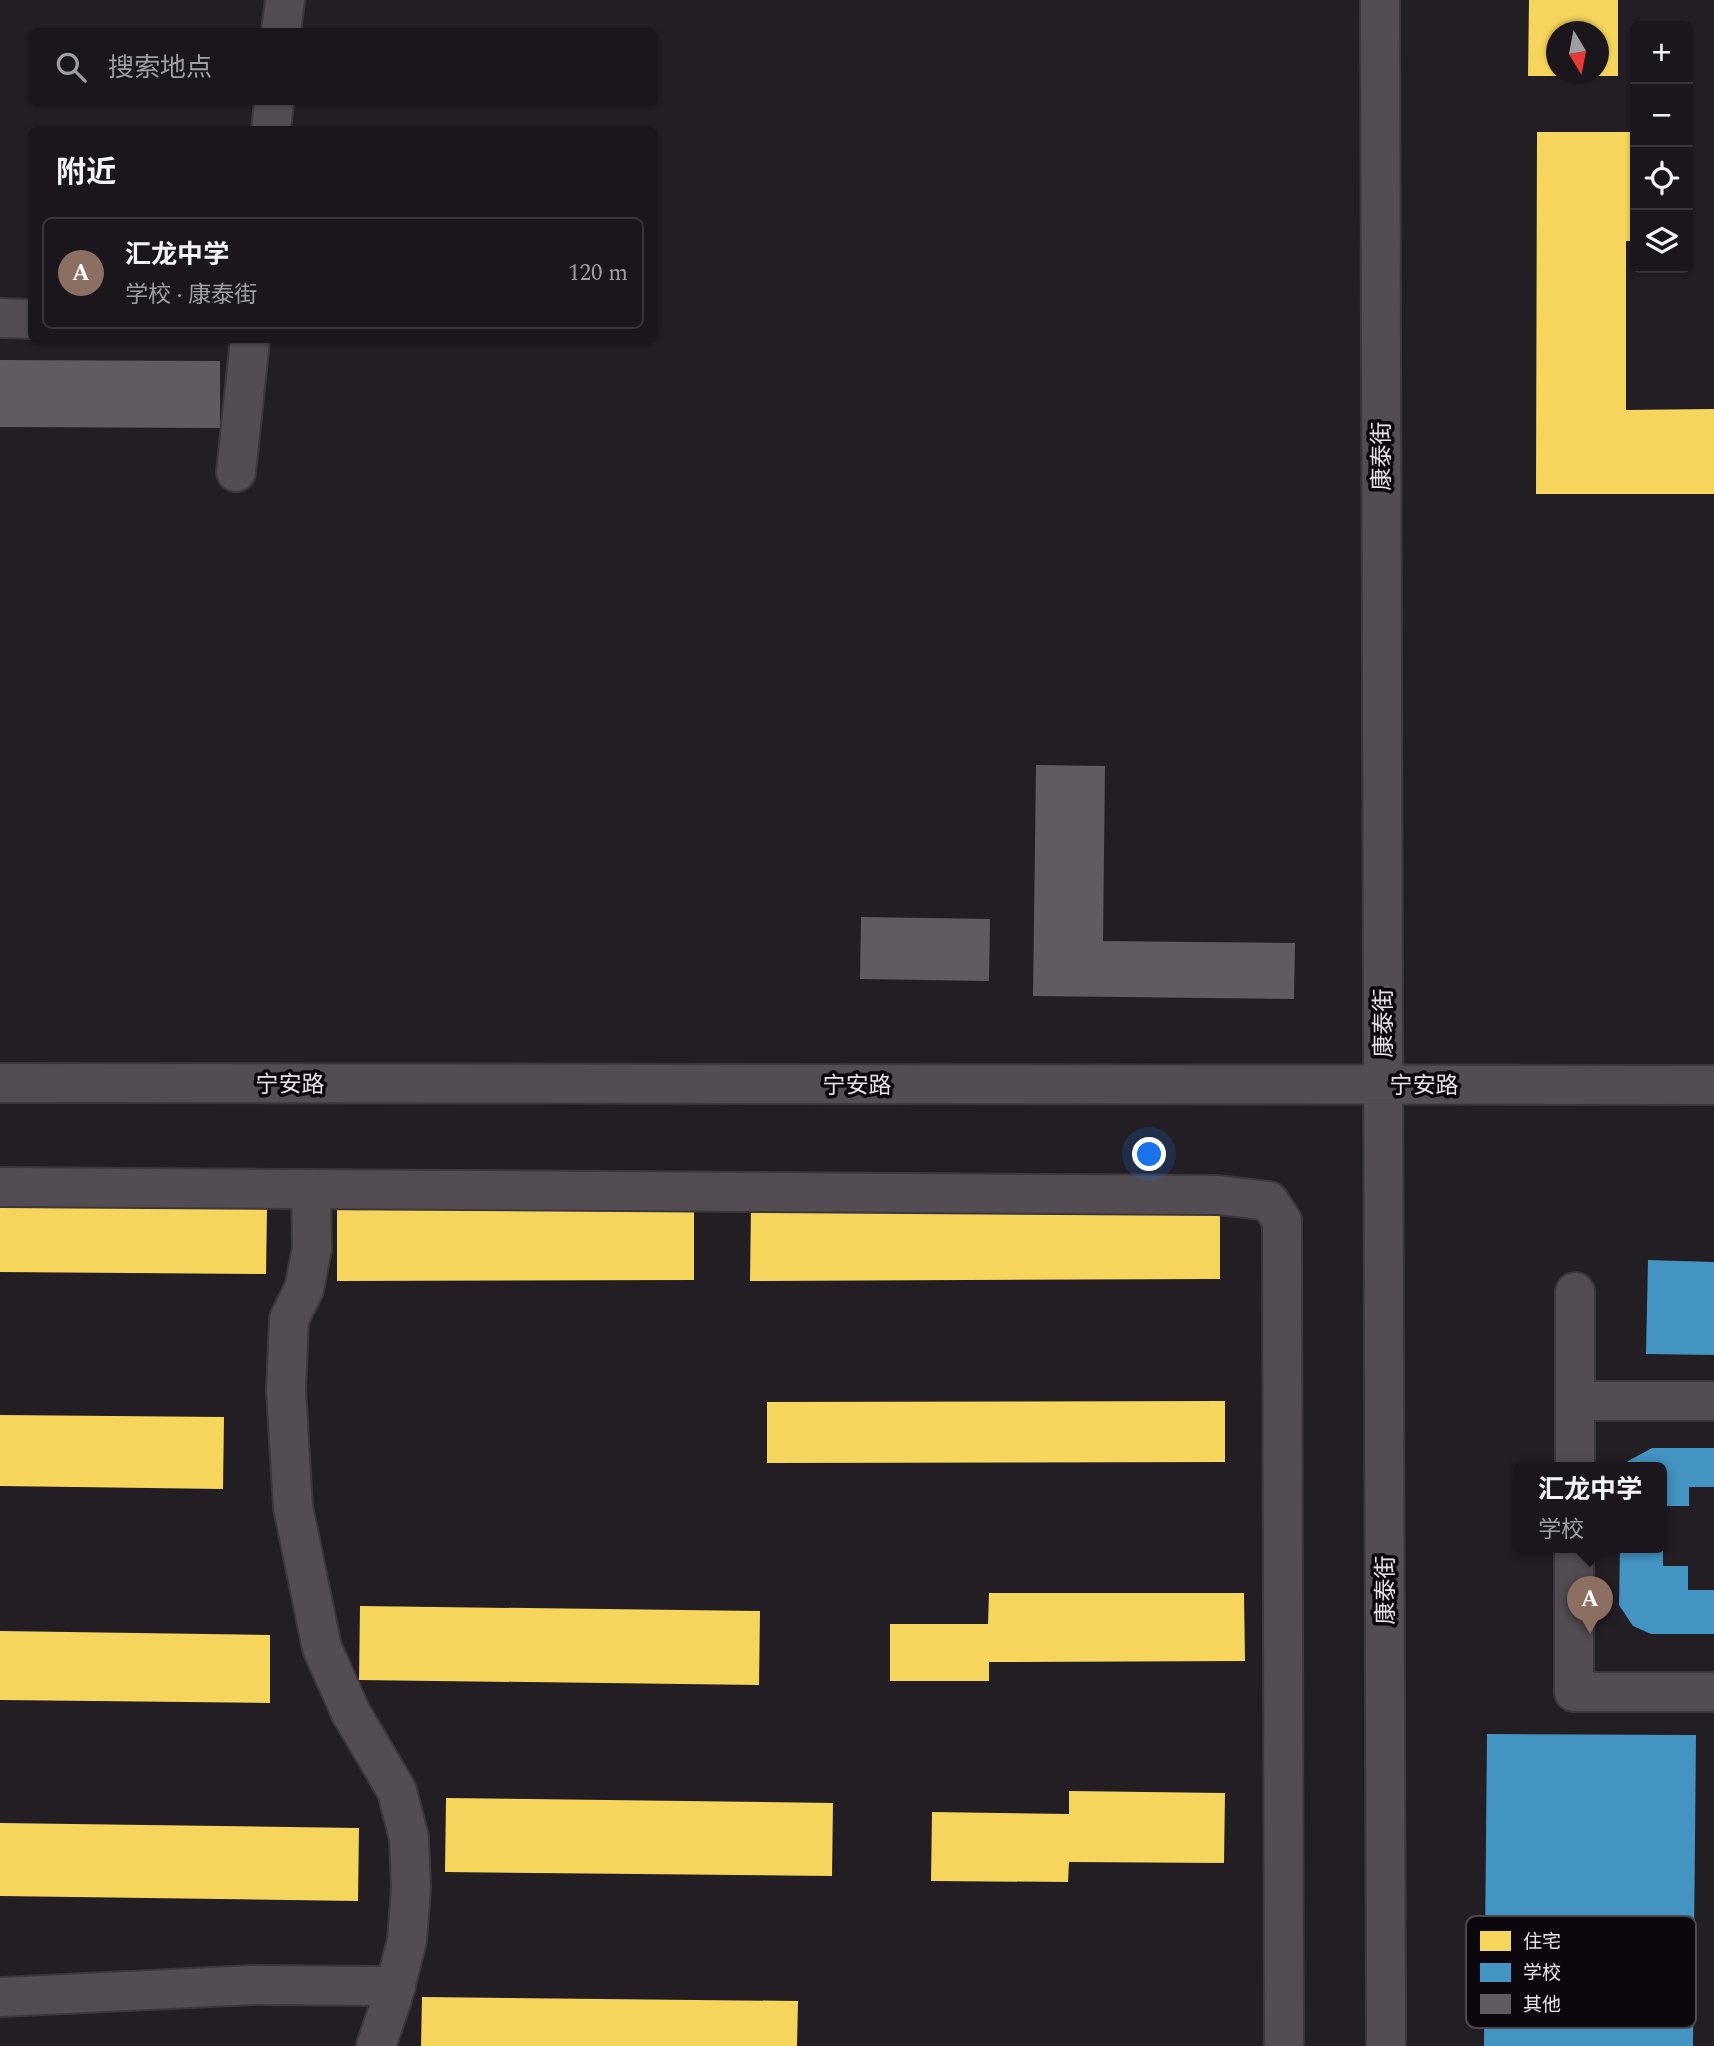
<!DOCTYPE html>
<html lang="zh">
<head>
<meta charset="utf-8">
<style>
  body { margin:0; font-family:Spectral,"Noto Sans SC",serif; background:#272328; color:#f1f3f6 }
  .controls { position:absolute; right:21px; top:21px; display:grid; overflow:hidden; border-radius:10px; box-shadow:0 2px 5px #0004 }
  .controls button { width:63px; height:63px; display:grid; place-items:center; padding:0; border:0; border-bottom:2px solid #38353a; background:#1a161b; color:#f1f3f6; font:35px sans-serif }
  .compass { position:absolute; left:1546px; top:21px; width:63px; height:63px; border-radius:50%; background:#1a161b; box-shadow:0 2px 5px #0004; rotate:170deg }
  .you { position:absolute; left:1150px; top:1155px; width:24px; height:24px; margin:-18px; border:5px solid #fff; border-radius:50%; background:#1a73e8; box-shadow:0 0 0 10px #1a73e833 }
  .badge { display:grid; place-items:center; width:46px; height:46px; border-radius:50%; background:#7c3aed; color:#fff; font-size:23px; font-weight:700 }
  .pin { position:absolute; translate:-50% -58px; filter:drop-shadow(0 2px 4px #0008) }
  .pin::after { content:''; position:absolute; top:37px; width:24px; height:21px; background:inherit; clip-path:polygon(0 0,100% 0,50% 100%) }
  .popup { position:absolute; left:1513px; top:1462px; width:154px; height:91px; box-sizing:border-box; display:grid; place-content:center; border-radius:10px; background:#1a161b; filter:drop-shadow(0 2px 5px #0005); font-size:23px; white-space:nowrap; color:#9f9fa3 }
  .popup b { font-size:26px; color:#f1f3f6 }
  .popup::after { content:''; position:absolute; left:50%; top:100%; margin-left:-14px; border:14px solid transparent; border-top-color:#1a161b }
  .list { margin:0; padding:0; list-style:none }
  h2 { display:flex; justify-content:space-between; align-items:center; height:91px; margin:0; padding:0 28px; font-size:30px }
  h2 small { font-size:23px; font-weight:400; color:#9f9fa3 }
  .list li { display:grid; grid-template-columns:46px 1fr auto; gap:21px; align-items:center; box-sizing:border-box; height:112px; margin:0 14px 14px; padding:0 14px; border:2px solid #38353a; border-radius:10px }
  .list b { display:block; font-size:26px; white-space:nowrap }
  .list p { margin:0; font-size:23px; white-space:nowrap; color:#9f9fa3 }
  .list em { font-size:23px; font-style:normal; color:#9f9fa3 }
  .icon { flex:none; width:38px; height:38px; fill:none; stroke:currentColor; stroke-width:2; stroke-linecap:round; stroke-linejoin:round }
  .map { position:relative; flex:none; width:1714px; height:2046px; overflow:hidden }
  .search { position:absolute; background:#1a161b; box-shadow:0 2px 5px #0004; left:28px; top:28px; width:630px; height:77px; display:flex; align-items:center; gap:18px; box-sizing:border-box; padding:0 24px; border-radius:10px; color:#9f9fa3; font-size:26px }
  .panel { position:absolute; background:#1a161b; box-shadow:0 2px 5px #0004; left:28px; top:126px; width:630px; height:217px; border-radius:10px }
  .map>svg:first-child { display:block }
</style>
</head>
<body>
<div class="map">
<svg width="1714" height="2046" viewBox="0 0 1714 2046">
  <rect width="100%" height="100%" fill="#231d24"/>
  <!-- homes -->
  <path fill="#f6d55c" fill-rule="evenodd" d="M1529,0H1618V76H1528ZM1556,32H1599V74H1556Z
    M1537,132H1635V241H1626V410L1714,409V494H1536Z
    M1220,1205V1279L750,1281L751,1206Z
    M0,1206L267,1209L266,1274L0,1272Z
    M694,1206V1280L337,1281V1207Z
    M1225,1401V1462L767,1463V1402Z
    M0,1415L224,1417L223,1489L0,1486Z
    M989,1593H1244L1245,1661L989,1662V1681H890V1624H988Z
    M360,1606L760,1611L759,1685L359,1680Z
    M0,1631L270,1635V1703L0,1700Z
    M1069,1791L1225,1793L1224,1863L1069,1862L1068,1882L931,1881L932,1812L1069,1814Z
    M446,1798L833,1803L832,1876L445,1872Z
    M0,1823L359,1828L358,1901L0,1896Z
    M422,1997L798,2001L797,2046H421Z"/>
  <!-- schools -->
  <path fill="#4393c3" d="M1648,1260L1714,1262V1355L1646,1354Z
    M1652,1448H1714V1487H1689V1506H1662V1468H1624L1628,1461Z
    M1620,1548H1663V1566H1688V1590H1714V1634H1651L1633,1626L1619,1605Z
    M1487,1734L1696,1735L1693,2046H1484Z"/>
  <!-- building -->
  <path fill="#605b60" d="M0,360L220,361V428L0,427Z
    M1036,765L1105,766L1103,941L1295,943L1294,999L1033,996Z
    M861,917L990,919L989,981L860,979Z"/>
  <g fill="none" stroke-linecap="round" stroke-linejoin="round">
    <!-- minor casing -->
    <g stroke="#3c373d" stroke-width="42">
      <path id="minor" d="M1380,0L1386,2046
        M281,32L285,0
        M271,130L274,102
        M0,318L32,319
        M236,472L250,340
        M0,1083L1714,1085
        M0,1187L1218,1195L1269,1201L1282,1221L1284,2046
        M311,1189L312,1249L304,1289L289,1319L286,1390L293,1507L322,1648L351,1713L397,1791L409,1838L411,1888L407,1940L392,1999L376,2046
        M1575,1401H1714
        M1575,1468V1292
        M1574,1548V1692H1714
        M0,1997L254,1985L396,1986"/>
    </g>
    <!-- minor -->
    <use href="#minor" stroke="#534d53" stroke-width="38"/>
  </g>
  <g text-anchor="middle" stroke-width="7" stroke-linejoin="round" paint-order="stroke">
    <!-- street labels -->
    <g font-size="23" fill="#e9e0e9" stroke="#0c070c">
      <text transform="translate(1381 456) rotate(-90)" y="8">康泰街</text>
      <text transform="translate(1383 1023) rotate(-90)" y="8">康泰街</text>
      <text x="290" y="1092">宁安路</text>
      <text x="857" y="1093">宁安路</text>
      <text x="1424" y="1093">宁安路</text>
      <text transform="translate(1385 1590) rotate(-90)" y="8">康泰街</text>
    </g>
  </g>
  <!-- legend -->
  <rect x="1466" y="1916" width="230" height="112" rx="10" fill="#0c070c" stroke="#4e484e" stroke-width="2"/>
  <rect x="1480" y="1931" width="31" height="20" fill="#f6d55c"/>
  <rect x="1480" y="1963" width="31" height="19" fill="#4393c3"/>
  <rect x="1480" y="1994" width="31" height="20" fill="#605b60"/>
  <g font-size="19" fill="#e9e0e9">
    <text x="1523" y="1948">住宅</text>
    <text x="1523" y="1979">学校</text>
    <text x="1523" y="2011">其他</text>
  </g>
</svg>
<div class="controls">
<button>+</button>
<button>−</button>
<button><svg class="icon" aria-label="locate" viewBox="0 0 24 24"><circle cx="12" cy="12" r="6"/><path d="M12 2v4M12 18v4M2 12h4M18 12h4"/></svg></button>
<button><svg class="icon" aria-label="layers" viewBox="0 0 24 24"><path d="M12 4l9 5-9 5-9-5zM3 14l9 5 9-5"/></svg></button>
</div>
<svg class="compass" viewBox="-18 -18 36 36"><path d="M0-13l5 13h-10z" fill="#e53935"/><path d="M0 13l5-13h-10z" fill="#9f9fa3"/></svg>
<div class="you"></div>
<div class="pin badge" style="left:1590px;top:1634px;background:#8d6e63">A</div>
<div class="popup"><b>汇龙中学</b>学校</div>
<div class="search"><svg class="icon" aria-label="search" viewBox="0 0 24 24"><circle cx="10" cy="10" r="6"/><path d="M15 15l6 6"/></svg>搜索地点</div>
<section class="panel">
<h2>附近<small></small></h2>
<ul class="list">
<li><span class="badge" style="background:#8d6e63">A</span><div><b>汇龙中学</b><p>学校 · 康泰街</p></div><em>120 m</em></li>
</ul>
</section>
</div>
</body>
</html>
